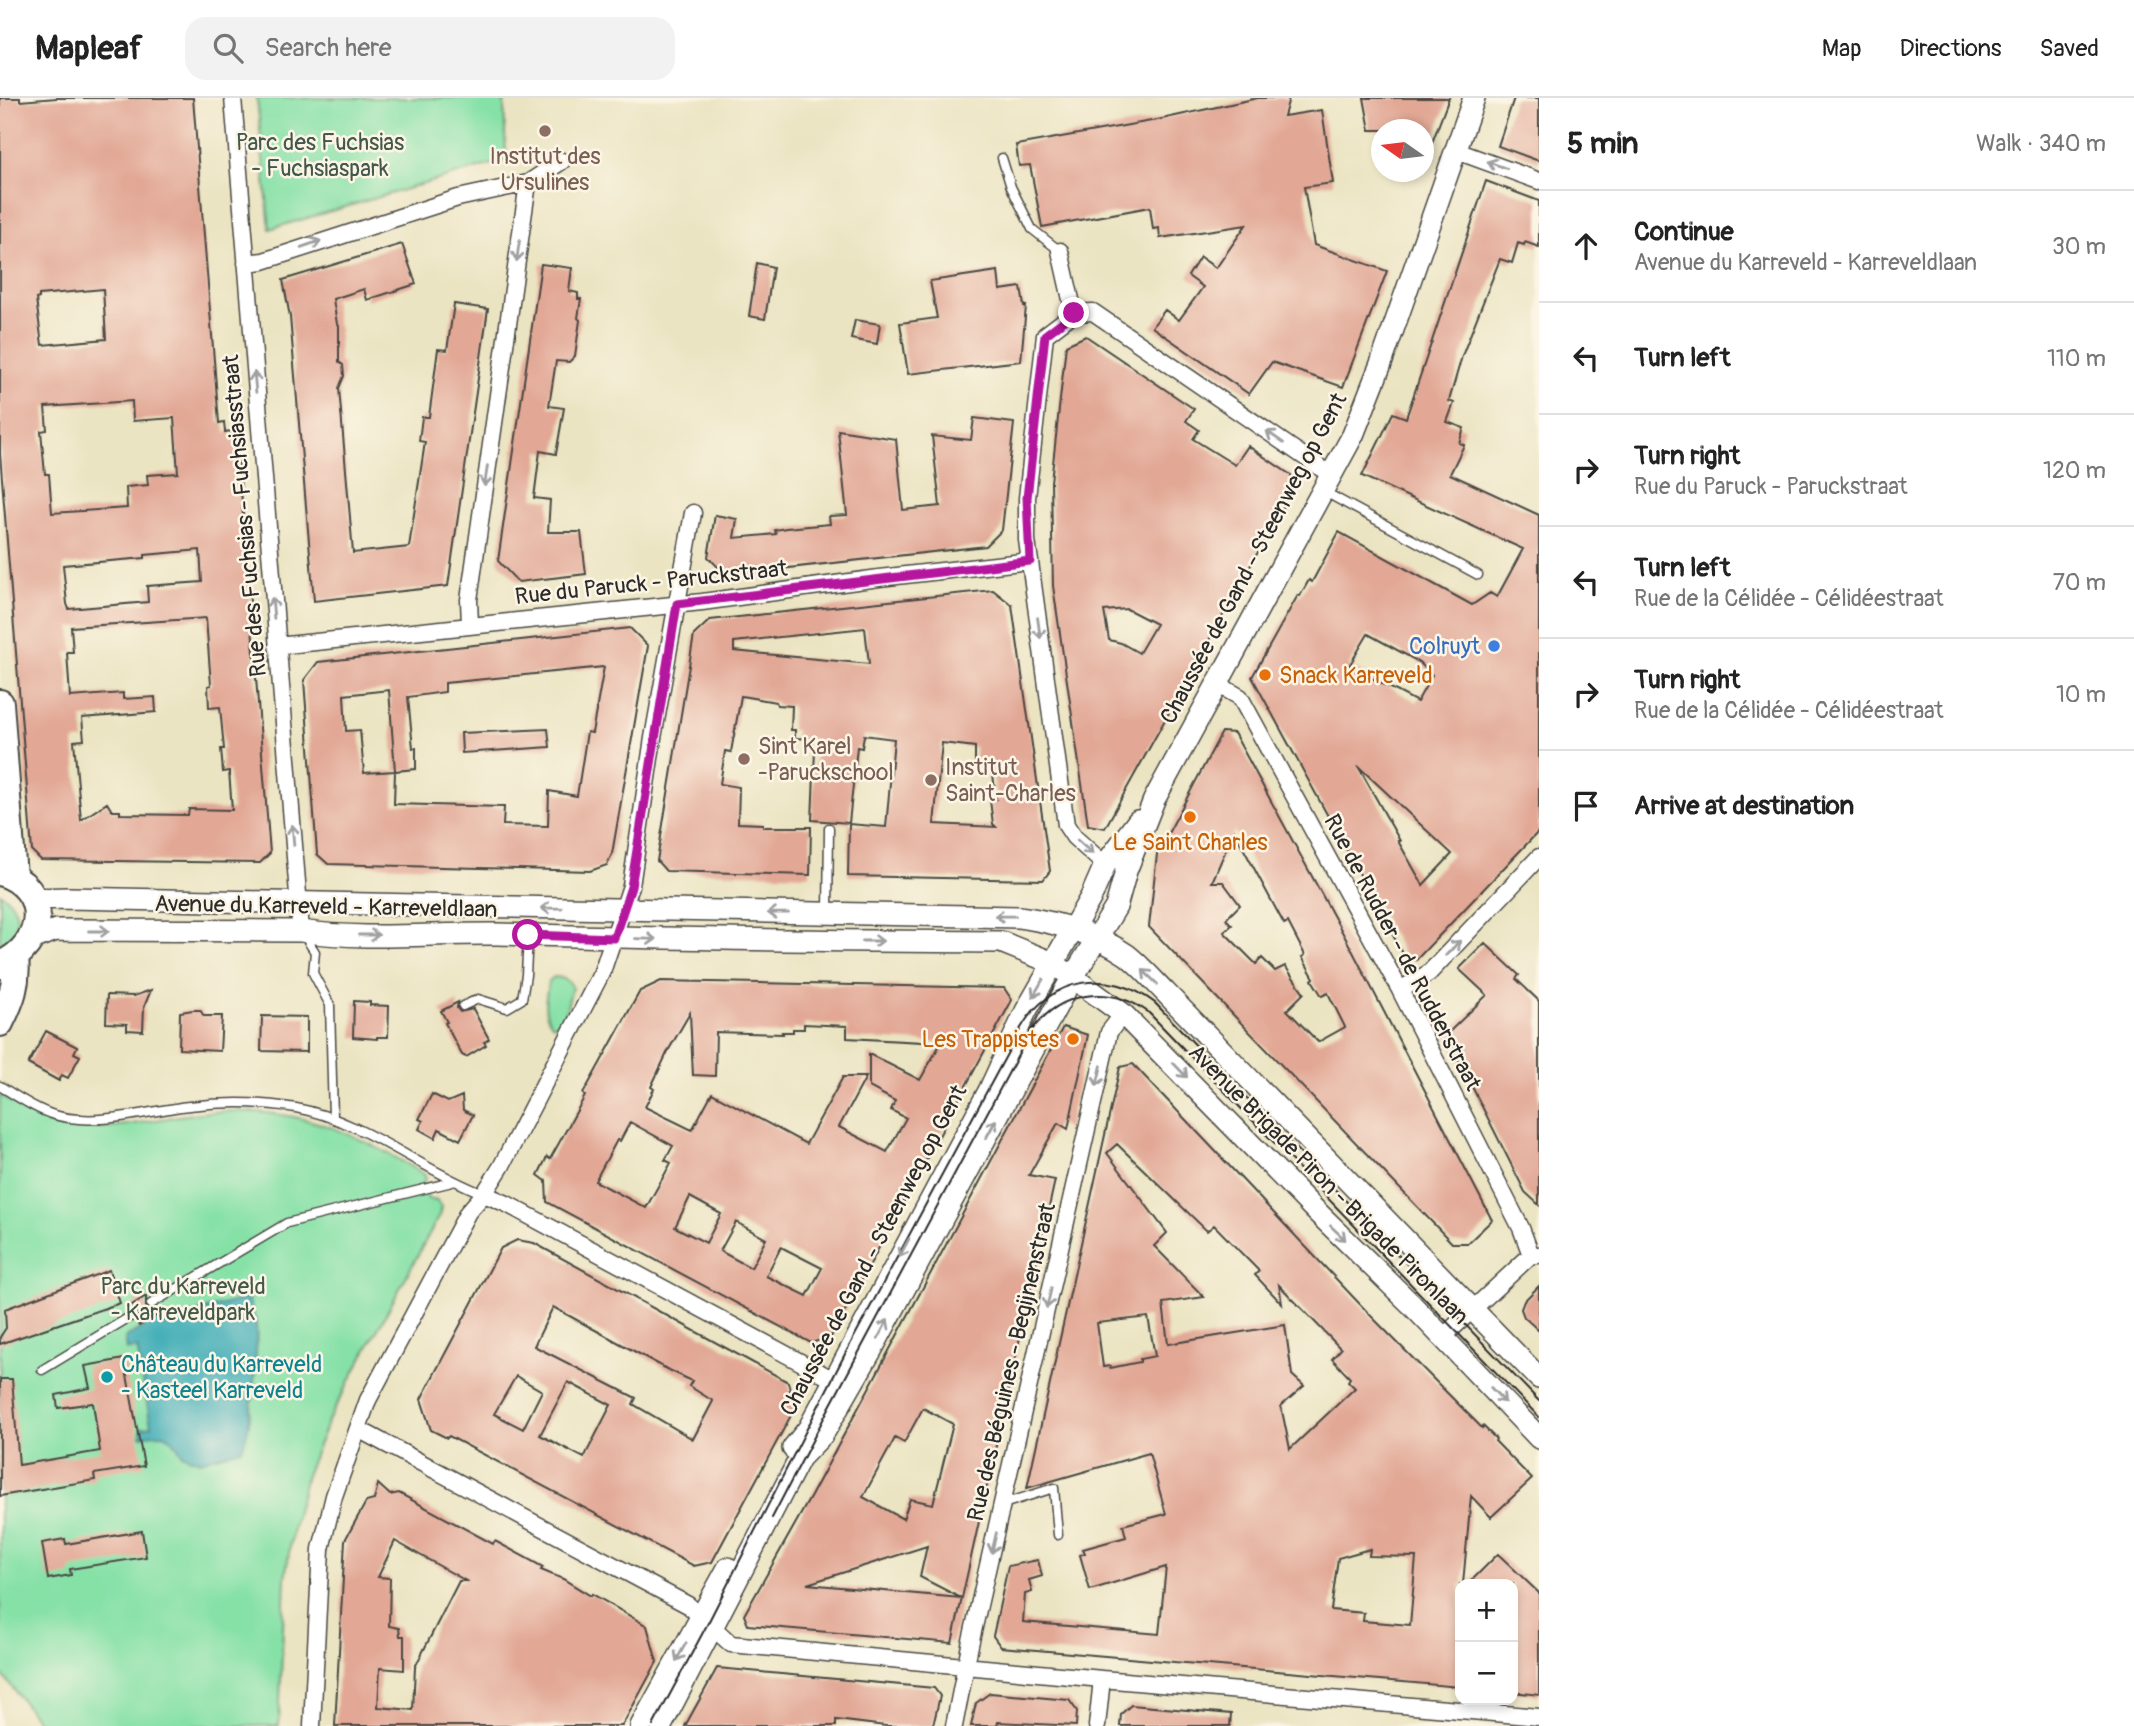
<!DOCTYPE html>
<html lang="en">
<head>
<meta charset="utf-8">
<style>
  body { margin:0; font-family:Pangolin,sans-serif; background:#f2f2f2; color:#222 }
  .controls { position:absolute; right:21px; bottom:21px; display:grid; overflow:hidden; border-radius:14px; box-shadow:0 4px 10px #0003 }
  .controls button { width:63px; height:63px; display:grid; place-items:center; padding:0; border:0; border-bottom:2px solid #e0e0e0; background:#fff; color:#222; font:35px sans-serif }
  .compass { position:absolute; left:1371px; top:21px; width:63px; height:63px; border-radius:50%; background:#fff; box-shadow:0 4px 10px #0003; rotate:284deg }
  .stop { position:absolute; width:21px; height:21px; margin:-16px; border:5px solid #b5179e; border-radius:50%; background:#fff }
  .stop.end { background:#b5179e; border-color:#fff; box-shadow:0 2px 7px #0008 }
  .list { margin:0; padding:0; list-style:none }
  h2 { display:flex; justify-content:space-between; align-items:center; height:91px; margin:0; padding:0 28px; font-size:30px }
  h2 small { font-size:23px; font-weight:400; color:#767676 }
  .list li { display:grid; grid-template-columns:46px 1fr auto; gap:21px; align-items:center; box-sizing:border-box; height:112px; padding:0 28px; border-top:2px solid #e0e0e0 }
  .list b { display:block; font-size:26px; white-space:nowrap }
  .list p { margin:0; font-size:23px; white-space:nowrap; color:#767676 }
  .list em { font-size:23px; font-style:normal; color:#767676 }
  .icon { flex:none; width:38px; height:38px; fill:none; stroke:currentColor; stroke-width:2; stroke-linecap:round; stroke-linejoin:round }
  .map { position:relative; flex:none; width:1539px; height:1628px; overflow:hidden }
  header { display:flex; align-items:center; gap:42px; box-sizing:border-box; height:98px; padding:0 35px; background:#fff; border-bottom:2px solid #e0e0e0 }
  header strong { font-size:33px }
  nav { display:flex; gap:38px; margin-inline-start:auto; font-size:24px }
  .search { width:490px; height:63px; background:#f2f2f2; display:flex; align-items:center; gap:18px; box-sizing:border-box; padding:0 24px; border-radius:21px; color:#767676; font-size:26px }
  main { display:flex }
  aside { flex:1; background:#fff }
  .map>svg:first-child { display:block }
</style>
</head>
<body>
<header>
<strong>Mapleaf</strong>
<div class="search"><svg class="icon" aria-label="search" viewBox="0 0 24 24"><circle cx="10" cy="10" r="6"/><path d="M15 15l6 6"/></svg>Search here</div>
<nav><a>Map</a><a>Directions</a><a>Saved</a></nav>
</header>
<main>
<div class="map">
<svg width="1539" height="1628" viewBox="0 0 1539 1628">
  <rect width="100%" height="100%" fill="#fcf5e5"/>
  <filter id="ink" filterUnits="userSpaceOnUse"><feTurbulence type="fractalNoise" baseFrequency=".0143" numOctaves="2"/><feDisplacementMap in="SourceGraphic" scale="14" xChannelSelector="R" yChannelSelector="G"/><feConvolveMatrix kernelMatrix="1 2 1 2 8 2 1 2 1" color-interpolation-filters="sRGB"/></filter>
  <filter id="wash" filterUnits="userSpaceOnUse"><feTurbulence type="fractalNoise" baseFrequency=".00686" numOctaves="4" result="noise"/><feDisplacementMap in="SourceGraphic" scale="28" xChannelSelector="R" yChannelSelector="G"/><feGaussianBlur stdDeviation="1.57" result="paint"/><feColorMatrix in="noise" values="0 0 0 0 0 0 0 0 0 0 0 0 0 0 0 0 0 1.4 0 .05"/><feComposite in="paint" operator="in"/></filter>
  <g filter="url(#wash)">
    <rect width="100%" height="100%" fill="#ebe4c2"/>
    <!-- green -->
    <path fill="#86e1a7" stroke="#588669" stroke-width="2" d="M257,0H504L506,62L270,131Z
      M0,795C22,808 23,835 0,848Z
      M554,879C561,879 570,882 572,889L564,921L556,927L552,926C541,913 546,898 549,883Z
      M0,997C17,1007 34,1019 52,1024C104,1040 160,1017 212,1014C297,1008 353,1033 424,1076L426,1080L423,1084L428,1101L437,1103L441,1109L439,1118L328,1323L306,1377L293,1430L285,1480L279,1628H41L0,1573Z"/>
    <!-- water -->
    <path fill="#39aab5" stroke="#326a70" stroke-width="2" d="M248,1200C250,1208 255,1218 256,1226C258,1248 252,1335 241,1351L200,1363L183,1357C170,1335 166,1333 141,1338V1330L151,1328L137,1250L127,1252L125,1240L156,1221L161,1228L207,1211Z"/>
    <g id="blocks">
      <!-- building -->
      <path fill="#e2a795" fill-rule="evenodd" d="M0,0H20V3L57,0H193L219,325L224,324L225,334L231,333V342H237L270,755L260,765L41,762L32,753L0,356ZM103,191L106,241L42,247L36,201L39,200V197ZM132,303L133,323L174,320L178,375L147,377L148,387L126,389L127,410L52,415L49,376H45L41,333L47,332L45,309ZM200,452L202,484L147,488L148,504L69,511L67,506L63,467L145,460V457ZM206,520L211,587L208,588L209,610L220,609L224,651H221L223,674L229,673L232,712L189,711L188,717L120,716V713H112L107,705L81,722L74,643L84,642L82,620L156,614L155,599L123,601V595L70,599L67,554H73L71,529Z
        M1258,0H1289L1284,18L1322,12L1333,85L1304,89L1314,147L1387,173L1343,289L1272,264L1249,296L1152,229L1165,212L1179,222L1203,189L1188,178L1200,159L1216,170L1246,127L1160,140L1159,130L1153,131L1150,109L1042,129L1030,67L1019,68L1016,47L1157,22Z
        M1364,0H1449L1425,63H1424V32H1370Z
        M1514,0H1539V63L1498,48Z
        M1486,83L1539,103V149L1525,144L1524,147L1518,145L1512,165L1500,161L1462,258L1449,303L1454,305L1447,324L1464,330L1459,345L1464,347L1450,376L1539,417V733L1416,862L1406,861L1252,579L1298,497L1300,498L1309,482L1312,484L1339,434L1472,507L1490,495L1497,499L1523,451L1362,378L1393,315L1406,320ZM1368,536L1419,564L1432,577L1417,604L1349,568ZM1358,668L1452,756L1423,787L1398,743H1400Z
        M402,146L416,186L367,202L364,191L333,201L337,226L339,228V264L343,267L344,278L339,290L353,455L409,449L425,344L419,343L422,319H429L438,251L447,252L454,206L488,211L448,488L314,503L290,219L283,182Z
        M757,165L773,169L765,221L749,218Z
        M541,166L572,170L569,193L578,195V201H581L578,220L580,222L575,258L569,264L556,263L549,308L564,310L556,356L540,353L534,400L550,402L548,434H581L586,476L518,484L498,463Z
        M998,173L1000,192L1021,189L1024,208H1026L1021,263L908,276L900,225L937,220L930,183Z
        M855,222L880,226L877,246L851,241Z
        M1086,238L1194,311L1186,323L1199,332L1193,341L1235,367L1248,348L1291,377L1294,389L1105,730L1088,727L1053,488L1051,384L1066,247ZM1127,511L1156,526L1139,555L1121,545L1109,542L1104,513Z
        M974,320L1014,325L1002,432L986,448L726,477L708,459L715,417L737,421L734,440L776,436L775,432L786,430L830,426L829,418L847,417L838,332L896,341L903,412L940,408L932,338L971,342Z
        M993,492L1012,507L1050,773L1043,782L848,778L849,726L886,729L894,641L864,637L862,650L857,649L849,725L812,722L815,652H813V641L795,640V632H791L792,608L777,607L776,604L741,598L731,654L725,653L720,686L739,689L738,725L763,726V729H811L810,777L666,773L657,763L694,537L710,522ZM865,530L869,566L734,553V544ZM942,645L975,649V664H979L980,670L992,668L996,701L990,702L993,726L996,729L934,726Z
        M630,530L648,548L612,756L607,767L590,773L328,766L317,756L304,582L318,564ZM604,569L592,635L587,634L577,698L549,693L548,728L503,727L504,709L394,706L395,673L416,671V650H413L408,599L445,594V585ZM389,592L395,673L364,675L360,632L346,633L344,597Z
        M548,631L550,649L462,655L461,635Z
        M1222,634L1234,635L1352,852L1492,1122L1468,1145H1452L1149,829L1157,756ZM1234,733L1284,826L1288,824L1305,857L1302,859L1314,880L1312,882L1322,898L1328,895L1345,929L1318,944L1287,912L1304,895L1285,868L1275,873L1262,860L1256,866L1224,834L1232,827L1226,821L1240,807L1223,784H1212Z
        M1485,845L1519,877L1516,881L1539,903V1107L1525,1094L1446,937L1487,897L1459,871Z
        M661,883L1004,890L1012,902L831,1239L811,1245L547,1104L546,1083L538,1077L547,1059L550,1061L559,1045L585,998L583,996L640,893ZM690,915L693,977L715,978L716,934L783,936L782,934H793V931H804V926L826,927L847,928V940L941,945L920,982L869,956V989L895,1003L891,1012L906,1020L887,1054L839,1029L866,979H843L806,1046L712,995L692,1032L645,1009L654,991L651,989L668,953ZM630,1024L673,1048L665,1062L671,1065L646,1110L595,1083L617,1042L620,1043ZM690,1099L721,1116L706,1145L675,1129ZM736,1124L766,1141L751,1170L720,1153ZM781,1149L822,1170L807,1198L766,1178Z
        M151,892L144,909L143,933L127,932V926L106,925L107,897L134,898Z
        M354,903L370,904V907L389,908L388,939H377V941L353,939Z
        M458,904L457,910L460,914L473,911L489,941L484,944L486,947L466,959L462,957L445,925L447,924L441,913Z
        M193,912H200L204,918H222L220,953L179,951L180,914Z
        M262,918L307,919V954L261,953Z
        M1063,929L1088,937L1068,1031L1058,1025L1029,1077L1055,1082L952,1545L748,1527L744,1517L811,1398ZM923,1310L953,1326L933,1406L910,1401L903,1421L863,1399L895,1340L904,1345ZM927,1448L920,1479L961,1500L807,1486Z
        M46,933L77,949L74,955L80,958L68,980L62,977L59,983L28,966Z
        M1133,966L1373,1220L1482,1330L1483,1328L1496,1341L1495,1343L1532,1381L1491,1419L1471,1398L1463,1486H1460V1589L1001,1549L993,1538L1008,1468L1038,1462L1042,1478L1029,1482L1032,1494L1025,1496L1023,1524L1159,1536L1166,1469L1090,1492L1080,1457L1085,1455L1083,1451L1126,1439L1123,1427L1166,1416L1149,1355L1027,1390L1120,969ZM1117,1046L1207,1133L1214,1127L1259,1173L1255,1177L1282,1206L1279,1187L1341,1251L1332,1261L1350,1280L1348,1283L1355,1290L1290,1351L1281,1308L1304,1288L1292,1277L1285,1227L1168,1246L1163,1205L1204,1199L1154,1148L1167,1135L1107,1055ZM1148,1219L1155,1258L1140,1261V1264L1110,1270V1268L1103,1269L1097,1225ZM1370,1451L1369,1458L1416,1459L1410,1527L1363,1523L1364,1515L1331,1512L1338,1460Z
        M432,996L448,1004L462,998L463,1012L473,1017L460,1042L439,1031L435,1040L419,1031L423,1023L419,1021Z
        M517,1142L534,1145L788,1284L795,1310L712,1464L694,1468L449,1338L447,1340L431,1332L421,1301L501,1150ZM553,1209L667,1271L692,1283L689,1288L713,1303L693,1341L633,1306L636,1300L534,1248ZM516,1278L542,1293L523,1331L494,1316ZM568,1284L611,1307L584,1360L540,1337Z
        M109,1172L120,1205L0,1246V1239L6,1230L5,1211Z
        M1539,1188V1233L1524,1219L1521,1211L1524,1203Z
        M146,1198V1210L154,1212L158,1217L139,1228L136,1223L139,1214L129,1209Z
        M124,1261L144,1368L94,1376L95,1382L0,1398V1281H12L19,1367L100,1353L93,1305L58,1310L56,1297L90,1290L85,1268Z
        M378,1386L390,1397L399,1395L493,1446L495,1443L543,1469L541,1472L563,1481L591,1498L592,1496L647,1528L657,1564L622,1628H335L345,1442L366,1404L374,1402ZM395,1443L466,1483H459L415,1569L413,1612L378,1609L380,1570L404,1572V1538H400L399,1530L389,1528L390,1480L378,1479Z
        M142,1433L146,1459L70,1471L71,1477L48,1481L42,1445L65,1441L66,1446Z
        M1498,1456L1539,1495V1597L1513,1594V1486H1468Z
        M717,1570L934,1590L940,1598L933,1628H886L836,1622V1628H685Z
        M990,1595L1069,1602L1077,1613L1076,1628L998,1624L997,1628H971L976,1605Z
        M1131,1607L1231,1616L1230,1628H1120L1121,1616Z"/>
    </g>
  </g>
  <g filter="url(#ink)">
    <use href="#blocks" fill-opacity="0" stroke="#484742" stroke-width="2"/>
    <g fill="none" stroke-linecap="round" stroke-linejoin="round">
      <!-- service casing -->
      <g stroke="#484742" stroke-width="11">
        <path id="service" d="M1002,60L1011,89L1032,131L1060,153
          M1323,393L1478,477
          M828,815L829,730
          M304,837L315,854L313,875L330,907L333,1019
          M463,908L478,901L507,910L522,901L526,877L528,837
          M0,988C16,998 33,1010 51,1016C95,1030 145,1013 189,1008C223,1004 261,1004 296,1010C365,1023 419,1071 484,1096
          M151,1206L287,1125L452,1084
          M42,1272L133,1217
          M1003,1406L1054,1390L1058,1437"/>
      </g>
      <!-- minor casing -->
      <g stroke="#484742" stroke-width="19">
        <path id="minor" d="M233,0L301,833
          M1454,52L1539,83
          M1060,153L1074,215
          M246,165L263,163L458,100L528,85L562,63
          M1074,215L1045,237L1027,400V442L1066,727L1074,739L1105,767
          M1074,215L1093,214L1331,377
          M470,527L469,502L528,85
          M277,548L702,504L879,480L1030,463
          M1217,586L1240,599L1400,892L1521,1130L1531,1157
          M1400,892L1429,875L1539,759
          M484,1096L507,1106L843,1287
          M1443,1239L1531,1157H1539
          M358,1331L688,1507L731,1546L1102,1581L1539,1619
          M312,1628L321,1451L334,1398L368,1302L468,1114L484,1096L501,1069L602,874L631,788L653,640L693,415
          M954,1628L970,1547L1109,934L1123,916
          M1097,1628L1102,1581"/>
      </g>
      <!-- tertiary casing -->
      <g stroke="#484742" stroke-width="24">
        <path id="tertiary" d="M33,801L68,800L1019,819C1056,824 1096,836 1127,857C1141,868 1154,883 1166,895L1539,1280
          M32,841L56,832L301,833C366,843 432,835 497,836C665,841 833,843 1001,844L1053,865L1123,916L1315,1112L1412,1207L1539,1340
          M793,1350L809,1330L989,993L1026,913L1091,799L1105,767L1138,723
          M641,1628L728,1470
          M661,1628L800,1360L823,1336L872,1251L1067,889L1116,809L1126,773L1154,702L1353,337L1382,263L1474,0"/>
      </g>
      <!-- primary casing -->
      <g stroke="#484742" stroke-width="30">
        <path id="primary" d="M0,605L13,779
          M0,774C51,789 47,847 0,867
          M0,925C11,903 18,885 15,860"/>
      </g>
      <!-- service -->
      <use href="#service" stroke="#fff" stroke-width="8"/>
      <!-- minor -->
      <use href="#minor" stroke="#fff" stroke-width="16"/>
      <!-- tertiary -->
      <use href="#tertiary" stroke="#fff" stroke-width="21"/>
      <!-- primary -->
      <use href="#primary" stroke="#fff" stroke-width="26"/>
      <!-- tram -->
      <path stroke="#2b2b2b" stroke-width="2" d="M772,1420L828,1312L1030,935C1058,894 1107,885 1148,914L1539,1319
        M653,1628L708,1525L846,1254L1021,930C1051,878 1109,870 1155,905L1539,1303"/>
    </g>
    <!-- one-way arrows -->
    <defs><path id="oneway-shaft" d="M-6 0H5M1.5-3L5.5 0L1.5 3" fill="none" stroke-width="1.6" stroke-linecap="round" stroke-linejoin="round" transform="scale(1.75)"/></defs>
    <g stroke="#a0a0a0">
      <use href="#oneway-shaft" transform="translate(1497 67) rotate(-160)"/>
      <use href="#oneway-shaft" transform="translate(311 146) rotate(-19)"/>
      <use href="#oneway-shaft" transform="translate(518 153) rotate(98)"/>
      <use href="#oneway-shaft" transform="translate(255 284) rotate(-95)"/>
      <use href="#oneway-shaft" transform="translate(1275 339) rotate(-145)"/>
      <use href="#oneway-shaft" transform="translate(486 378) rotate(98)"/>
      <use href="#oneway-shaft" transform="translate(273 510) rotate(-95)"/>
      <use href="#oneway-shaft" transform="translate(1039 530) rotate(82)"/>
      <use href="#oneway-shaft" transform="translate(293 737) rotate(-95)"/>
      <use href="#oneway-shaft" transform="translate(1085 749) rotate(42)"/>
      <use href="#oneway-shaft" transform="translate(551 810) rotate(-179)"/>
      <use href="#oneway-shaft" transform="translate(778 815) rotate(-179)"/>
      <use href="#oneway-shaft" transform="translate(1005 818) rotate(-179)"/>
      <use href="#oneway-shaft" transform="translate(99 833)"/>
      <use href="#oneway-shaft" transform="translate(369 837)"/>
      <use href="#oneway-shaft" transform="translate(646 841) rotate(2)"/>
      <use href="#oneway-shaft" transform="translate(873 843)"/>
      <use href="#oneway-shaft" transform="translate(1453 850) rotate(-46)"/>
      <use href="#oneway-shaft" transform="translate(1150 879) rotate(-136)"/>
      <use href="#oneway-shaft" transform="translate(1038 890) rotate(120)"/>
      <use href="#oneway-shaft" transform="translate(1180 972) rotate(46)"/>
      <use href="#oneway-shaft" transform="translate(1099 978) rotate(103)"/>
      <use href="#oneway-shaft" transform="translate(991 1031) rotate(-62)"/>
      <use href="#oneway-shaft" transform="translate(1338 1135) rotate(44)"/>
      <use href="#oneway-shaft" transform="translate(904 1150) rotate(118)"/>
      <use href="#oneway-shaft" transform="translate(1049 1200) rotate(103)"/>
      <use href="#oneway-shaft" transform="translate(883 1231) rotate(-62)"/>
      <use href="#oneway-shaft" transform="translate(1498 1297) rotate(46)"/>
      <use href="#oneway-shaft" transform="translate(994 1445) rotate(103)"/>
      <use href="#oneway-shaft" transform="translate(681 1554) rotate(119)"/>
    </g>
  </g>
  <g fill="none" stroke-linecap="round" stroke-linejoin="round" filter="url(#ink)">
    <!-- route -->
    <path stroke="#b5179e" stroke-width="9" d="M528,837L614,840L631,789L677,506L1030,463L1027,400L1045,237L1074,215"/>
  </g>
  <!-- markers -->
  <g fill="#8d6e63" stroke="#fcf5e5" stroke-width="2.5">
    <circle cx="545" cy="33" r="7"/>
    <circle cx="744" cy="661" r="7"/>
    <circle cx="931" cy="682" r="7"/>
  </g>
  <circle fill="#3f7fe0" stroke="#fcf5e5" stroke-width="2.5" cx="1494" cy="548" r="7"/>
  <g fill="#e8710a" stroke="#fcf5e5" stroke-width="2.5">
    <circle cx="1265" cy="577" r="7"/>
    <circle cx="1190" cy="719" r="7"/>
    <circle cx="1073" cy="941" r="7"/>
  </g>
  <circle fill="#0f9aa8" stroke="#fcf5e5" stroke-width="2.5" cx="107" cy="1279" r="7"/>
  <g text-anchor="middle" stroke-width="5" stroke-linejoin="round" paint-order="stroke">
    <!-- park labels -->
    <g font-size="23" fill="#42584a" stroke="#fcf5e5">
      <text x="320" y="52">Parc des Fuchsias<tspan x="320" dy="26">- Fuchsiaspark</tspan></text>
      <text x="183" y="1196">Parc du Karreveld<tspan x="183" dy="26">- Karreveldpark</tspan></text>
    </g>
    <!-- education labels -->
    <g font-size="23" fill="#785e54" stroke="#fcf5e5" text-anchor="start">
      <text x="545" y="66" text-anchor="middle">Institut des<tspan x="545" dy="26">Ursulines</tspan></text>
      <text x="758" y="656">Sint Karel<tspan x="758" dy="26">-Paruckschool</tspan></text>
      <text x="945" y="677">Institut<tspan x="945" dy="26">Saint-Charles</tspan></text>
    </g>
    <!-- street labels -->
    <g font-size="23" fill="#2b2b2b" stroke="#fcf5e5">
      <text transform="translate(244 418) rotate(-95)" y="8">Rue des Fuchsias - Fuchsiasstraat</text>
      <text transform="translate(1253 460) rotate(-62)" y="8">Chaussée de Gand - Steenweg op Gent</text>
      <text transform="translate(651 484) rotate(-6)" y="8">Rue du Paruck - Paruckstraat</text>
      <text transform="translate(326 808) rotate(1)" y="8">Avenue du Karreveld - Karreveldlaan</text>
      <text transform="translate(1403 854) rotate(62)" y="8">Rue de Rudder - de Rudderstraat</text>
      <text transform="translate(1329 1086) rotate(45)" y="8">Avenue Brigade Piron - Brigade Pironlaan</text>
      <text transform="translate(873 1152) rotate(-62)" y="8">Chaussée de Gand - Steenweg op Gent</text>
      <text transform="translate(1011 1264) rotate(-77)" y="8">Rue des Béguines - Begijnenstraat</text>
    </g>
    <!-- shop labels -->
    <g font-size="23" fill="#366cbe" stroke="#fcf5e5" text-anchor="end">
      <text x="1480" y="556">Colruyt</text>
    </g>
    <!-- food labels -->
    <g font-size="23" fill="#c56008" stroke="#fcf5e5" text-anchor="start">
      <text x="1279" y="585">Snack Karreveld</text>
      <text x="1190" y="752" text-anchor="middle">Le Saint Charles</text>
      <text x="1059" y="949" text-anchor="end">Les Trappistes</text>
    </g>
    <!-- culture labels -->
    <g font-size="23" fill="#0d838f" stroke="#fcf5e5" text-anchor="start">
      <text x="121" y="1274">Château du Karreveld<tspan x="121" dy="26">- Kasteel Karreveld</tspan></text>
    </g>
  </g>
</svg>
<div class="controls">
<button>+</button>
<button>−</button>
</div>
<svg class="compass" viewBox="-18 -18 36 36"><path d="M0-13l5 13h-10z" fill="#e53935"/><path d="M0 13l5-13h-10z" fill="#767676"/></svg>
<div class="stop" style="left:528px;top:837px"></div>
<div class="stop end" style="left:1074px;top:215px"></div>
</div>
<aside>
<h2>5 min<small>Walk · 340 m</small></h2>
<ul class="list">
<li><svg class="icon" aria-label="ahead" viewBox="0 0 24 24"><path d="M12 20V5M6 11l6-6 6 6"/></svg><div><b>Continue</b><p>Avenue du Karreveld - Karreveldlaan</p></div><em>30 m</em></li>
<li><svg class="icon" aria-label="left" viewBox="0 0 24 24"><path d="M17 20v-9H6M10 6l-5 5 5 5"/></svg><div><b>Turn left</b></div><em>110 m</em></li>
<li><svg class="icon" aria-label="right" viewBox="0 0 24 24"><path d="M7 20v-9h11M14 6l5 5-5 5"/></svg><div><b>Turn right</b><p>Rue du Paruck - Paruckstraat</p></div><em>120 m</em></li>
<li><svg class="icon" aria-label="left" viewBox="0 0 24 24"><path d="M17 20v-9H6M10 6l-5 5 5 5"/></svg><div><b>Turn left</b><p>Rue de la Célidée - Célidéestraat</p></div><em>70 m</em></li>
<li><svg class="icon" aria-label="right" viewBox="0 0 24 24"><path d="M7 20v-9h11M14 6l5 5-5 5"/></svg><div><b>Turn right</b><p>Rue de la Célidée - Célidéestraat</p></div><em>10 m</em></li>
<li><svg class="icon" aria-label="arrive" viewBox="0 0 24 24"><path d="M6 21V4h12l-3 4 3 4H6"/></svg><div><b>Arrive at destination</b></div></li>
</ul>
</aside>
</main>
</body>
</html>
